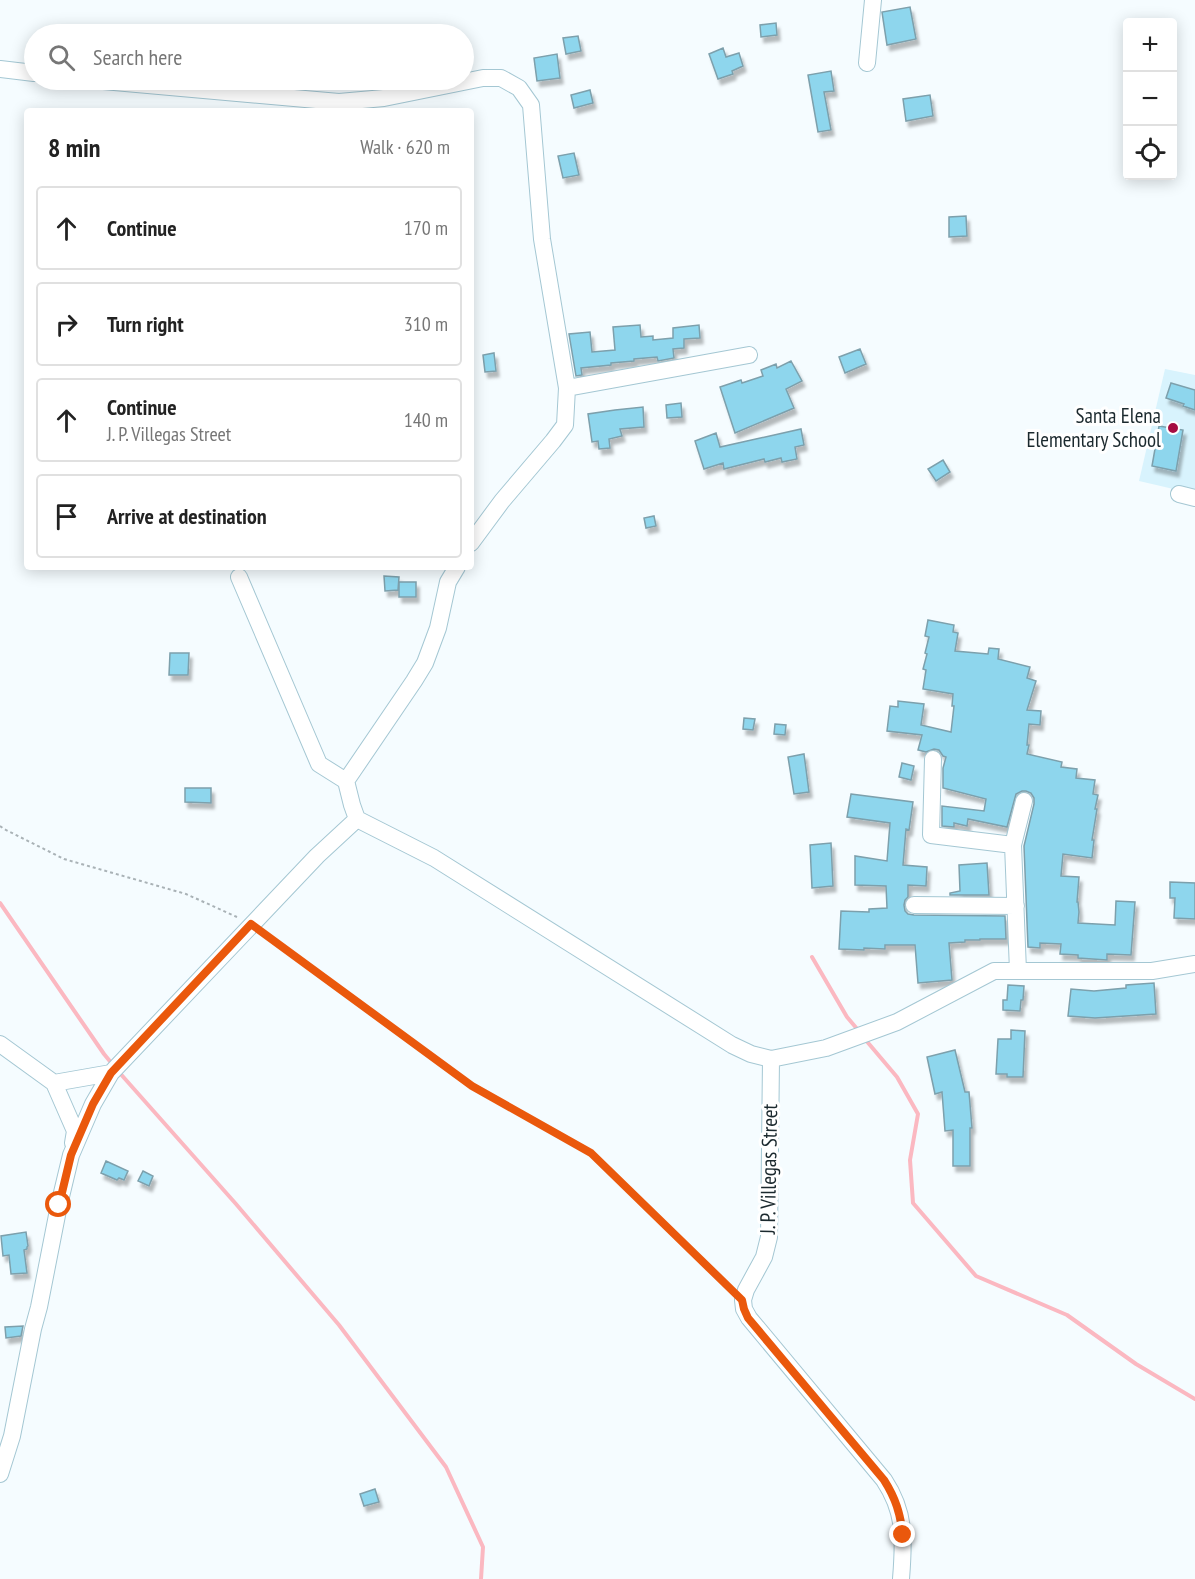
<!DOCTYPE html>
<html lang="en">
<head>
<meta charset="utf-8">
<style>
  body { margin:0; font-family:"PT Sans Narrow",sans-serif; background:#f6f6f6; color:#222 }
  .controls { position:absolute; right:18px; top:18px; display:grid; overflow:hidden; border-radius:6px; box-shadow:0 3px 15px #0003 }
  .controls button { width:54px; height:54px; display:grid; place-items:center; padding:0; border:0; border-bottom:2px solid #e0e0e0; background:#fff; color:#222; font:30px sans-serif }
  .stop { position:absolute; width:18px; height:18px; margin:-14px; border:4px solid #ea580c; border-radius:50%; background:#fff }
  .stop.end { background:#ea580c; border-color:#fff; box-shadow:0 2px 6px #0008 }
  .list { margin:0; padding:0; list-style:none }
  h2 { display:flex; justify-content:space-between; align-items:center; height:78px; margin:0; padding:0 24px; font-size:26px }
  h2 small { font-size:20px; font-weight:400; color:#767676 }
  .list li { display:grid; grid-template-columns:39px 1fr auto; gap:18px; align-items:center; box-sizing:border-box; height:84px; margin:0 12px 12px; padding:0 12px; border:2px solid #e0e0e0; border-radius:6px }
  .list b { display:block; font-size:22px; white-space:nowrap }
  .list p { margin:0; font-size:20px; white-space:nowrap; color:#767676 }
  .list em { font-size:20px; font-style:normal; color:#767676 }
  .icon { flex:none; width:33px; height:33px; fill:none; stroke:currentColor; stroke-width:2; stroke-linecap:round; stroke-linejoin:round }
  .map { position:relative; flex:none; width:1195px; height:1579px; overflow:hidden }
  .search { position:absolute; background:#fff; box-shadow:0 3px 15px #0003; left:24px; top:24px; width:450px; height:66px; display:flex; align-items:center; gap:15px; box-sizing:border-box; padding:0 21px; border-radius:33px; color:#767676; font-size:22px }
  .panel { position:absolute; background:#fff; box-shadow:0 3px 15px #0003; left:24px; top:108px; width:450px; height:462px; border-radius:6px }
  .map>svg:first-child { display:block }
</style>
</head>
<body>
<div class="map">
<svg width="1195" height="1579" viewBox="0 0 1195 1579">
  <defs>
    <filter id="shadow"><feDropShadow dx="3" dy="5.5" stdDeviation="1.5" flood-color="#0004"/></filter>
  </defs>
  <rect width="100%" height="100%" fill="#f5fcff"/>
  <!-- built -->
  <path fill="#d8f3fd" d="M1165,369L1195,375V494L1139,481Z"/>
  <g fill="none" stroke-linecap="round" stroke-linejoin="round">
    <!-- stream -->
    <path stroke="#fbb8c1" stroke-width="4" d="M0,903L104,1054L113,1065
      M812,957L847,1017L858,1030
      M864,1038L897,1077L918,1114L910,1160L913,1203L976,1276L1067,1315L1136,1364L1195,1399
      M118,1071L236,1204L339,1325L446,1467L483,1547L481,1579"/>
  </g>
  <!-- building -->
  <path fill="#8ed6ed" stroke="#7da0ac" stroke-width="1.5" filter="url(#shadow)" d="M910,7L916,39L887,45L882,12Z
    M776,23L777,35L761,37L760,25Z
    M578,36L581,51L566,54L563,38Z
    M723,48L726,57L739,53L743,66L732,71L733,74L718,79L709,54Z
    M557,54L560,78L537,81L534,58Z
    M831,71L834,91L824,92L831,130L818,132L808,75Z
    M590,90L593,103L574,108L571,95Z
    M930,95L933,116L906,121L903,99Z
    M574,153L579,175L563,178L558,156Z
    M966,216L967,236L949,237V217Z
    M640,325L641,337L653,336V340L673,338V328L699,325L700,338L684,339V348L673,349L674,358L658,361L657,357L634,359V361L611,363V365L581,368L582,375L576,376L569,334L590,332L592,352L615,350L613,327Z
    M860,349L866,364L845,373L839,357Z
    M494,353L496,371L485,372L483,355Z
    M791,361L802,381L786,389L794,408L735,433L720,387L741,380L742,383L763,376L761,370L776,364L777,368Z
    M1171,383L1195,390V410L1183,406L1184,404L1166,398Z
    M681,403L682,417L667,418L666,405Z
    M643,407L644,427L620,429L622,436L609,439L610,448L599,449L598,441L592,442L588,414L615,410Z
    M1159,426L1183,430L1176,471L1152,466Z
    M801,429L804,445L795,447L797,459L782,462L781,458L765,462L764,459L724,469L723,463L704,469L695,441L716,433L720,447Z
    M943,460L950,472L936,481L928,469Z
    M654,516L656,526L646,528L644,518Z
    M384,576L399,577L398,590L385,591Z
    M399,582H416V597H399Z
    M928,620L954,625L953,632L958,633L955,651L988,654L989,648L999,649L998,659L1030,667L1027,678L1036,681L1027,710L1041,711L1040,725L1029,724L1027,745H1029L1027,754L1062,762L1061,767L1077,769L1076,778L1095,780L1093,794L1098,795L1095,809H1097L1092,840H1094L1092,858L1063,854L1061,876L1079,877L1077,902H1078L1079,912L1078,923L1115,925L1116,901L1135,902L1131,955L1107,954V960L1078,958V955L1060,954L1061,944L1040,943V948L1028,947L1024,846L1034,804V798L1031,793L1026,791H1022L1016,794L1007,827L968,819L967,826L954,823V827L942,826V806L984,811L986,799L943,788V768L946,757L943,756L939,750L934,749L926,752L918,750L922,735L887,731L890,706L898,707V701L924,704L921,725L951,732L954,706H952L953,694L923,689L926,670L923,669L927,654L925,653L929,637L925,636Z
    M170,653H189L188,675H169Z
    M744,718L755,719L753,730L743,729Z
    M775,724L786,725L785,735L774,734Z
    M804,754L809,792L794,794L788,757Z
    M902,763L914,766L911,780L899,777Z
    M185,788H211V803L185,802Z
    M851,794L913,802L909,830L906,829L903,865L927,867L926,886L908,885V897L905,900L904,905L905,911L908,914L914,915L1005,916L1006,939H980V940H965V942L949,943L952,980L918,983L915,945H885V949L864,948V950L839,949L841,911L869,912V909L887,908L886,886L855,885V856L887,861L890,823L847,817Z
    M831,843L833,886L812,888L810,845Z
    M987,863L989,895H950V893L960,891L959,865Z
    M1170,882L1195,883V919L1174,918L1175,898H1170Z
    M1154,983L1156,1014L1095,1018L1068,1016L1071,989L1094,991L1126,988V985Z
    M1008,985L1024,986L1023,1000H1021L1020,1011L1003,1010V1000H1007Z
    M1011,1030L1025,1031L1023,1077H1007V1074H996L998,1039H1011Z
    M955,1050L965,1092H969L972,1128H970V1166H953V1130L945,1131L942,1092L935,1094L927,1057Z
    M106,1161L128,1171L124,1180L119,1178L117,1180L101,1173Z
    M143,1171L153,1176L149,1186L138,1181Z
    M26,1232L28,1246L27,1247V1249L24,1250L27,1273L11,1274L9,1255L3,1256L1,1236Z
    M23,1326L21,1336L6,1338L5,1327Z
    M375,1489L379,1502L364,1506L360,1494Z"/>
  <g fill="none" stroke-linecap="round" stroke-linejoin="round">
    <!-- minor casing -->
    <g stroke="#a4c7d3" stroke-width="18">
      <path id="minor" d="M867,63L873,0
        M0,69L34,73
        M92,80L339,102L384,98L483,78H501L519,88L531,105L542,239L567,388L565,425L553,441L502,501L471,543
        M567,388L749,355
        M1179,494L1195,498
        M457,567L448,582L438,628L425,663L414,681L346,781L352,805L357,819L434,858L732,1045L751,1054L771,1059L826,1048L897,1022L994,971H1152L1195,964
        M239,577L319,764L346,781
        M933,759L931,835L1013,845
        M914,905L1016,906
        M1018,971L1013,845L1024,801
        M0,1044L54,1083L111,1073
        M771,1059L769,1237L764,1257L746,1290L743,1300L744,1309L749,1318L884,1480C906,1513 904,1541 901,1579
        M54,1083L75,1131L73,1143
        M0,1474L12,1436L33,1329L39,1307L59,1205L71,1155L93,1104L111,1073L317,856L357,819"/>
    </g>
    <!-- path -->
    <path stroke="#a9b2b6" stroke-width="2" stroke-dasharray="3 3" stroke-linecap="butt" d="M0,826L4,829L64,859L186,894L237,917
      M265,934L472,1085L591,1153L731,1288"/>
    <!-- minor -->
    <use href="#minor" stroke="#fff" stroke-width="16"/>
  </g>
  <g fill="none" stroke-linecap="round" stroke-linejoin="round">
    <!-- route -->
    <path stroke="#ea580c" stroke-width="8" d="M59,1205L71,1155L93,1104L111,1073L251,924L472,1086L591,1153L742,1300L744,1309L748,1318L884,1480C896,1499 900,1513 903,1535"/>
  </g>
  <!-- markers -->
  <circle fill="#a50d42" stroke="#fff" stroke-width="2" cx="1173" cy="428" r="6"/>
  <g text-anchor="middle" stroke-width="6" stroke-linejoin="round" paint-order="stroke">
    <!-- poi labels -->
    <g font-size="21" fill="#1b292e" stroke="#fff" text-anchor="end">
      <text x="1161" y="423">Santa Elena<tspan x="1161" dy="24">Elementary School</tspan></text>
    </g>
    <!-- street labels -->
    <g font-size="21" fill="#1b292e" stroke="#fff">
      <text transform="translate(769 1169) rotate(-89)" y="7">J. P. Villegas Street</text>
    </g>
  </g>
</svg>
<div class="controls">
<button>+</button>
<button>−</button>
<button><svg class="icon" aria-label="locate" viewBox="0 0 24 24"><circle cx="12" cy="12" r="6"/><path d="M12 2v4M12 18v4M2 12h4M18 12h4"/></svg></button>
</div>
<div class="stop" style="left:59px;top:1205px"></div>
<div class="stop end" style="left:903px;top:1535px"></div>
<div class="search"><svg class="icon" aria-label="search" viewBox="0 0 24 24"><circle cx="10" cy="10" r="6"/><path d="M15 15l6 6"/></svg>Search here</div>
<section class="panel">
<h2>8 min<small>Walk · 620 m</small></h2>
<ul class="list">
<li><svg class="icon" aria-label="ahead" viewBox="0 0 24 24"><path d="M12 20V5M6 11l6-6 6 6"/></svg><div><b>Continue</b></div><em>170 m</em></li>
<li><svg class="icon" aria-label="right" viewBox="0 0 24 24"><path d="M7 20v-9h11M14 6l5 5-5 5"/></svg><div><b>Turn right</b></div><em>310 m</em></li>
<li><svg class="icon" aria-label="ahead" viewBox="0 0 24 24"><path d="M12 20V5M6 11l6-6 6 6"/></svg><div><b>Continue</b><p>J. P. Villegas Street</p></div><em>140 m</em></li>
<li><svg class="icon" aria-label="arrive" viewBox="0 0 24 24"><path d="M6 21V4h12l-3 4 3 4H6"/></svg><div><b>Arrive at destination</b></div></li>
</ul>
</section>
</div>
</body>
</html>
